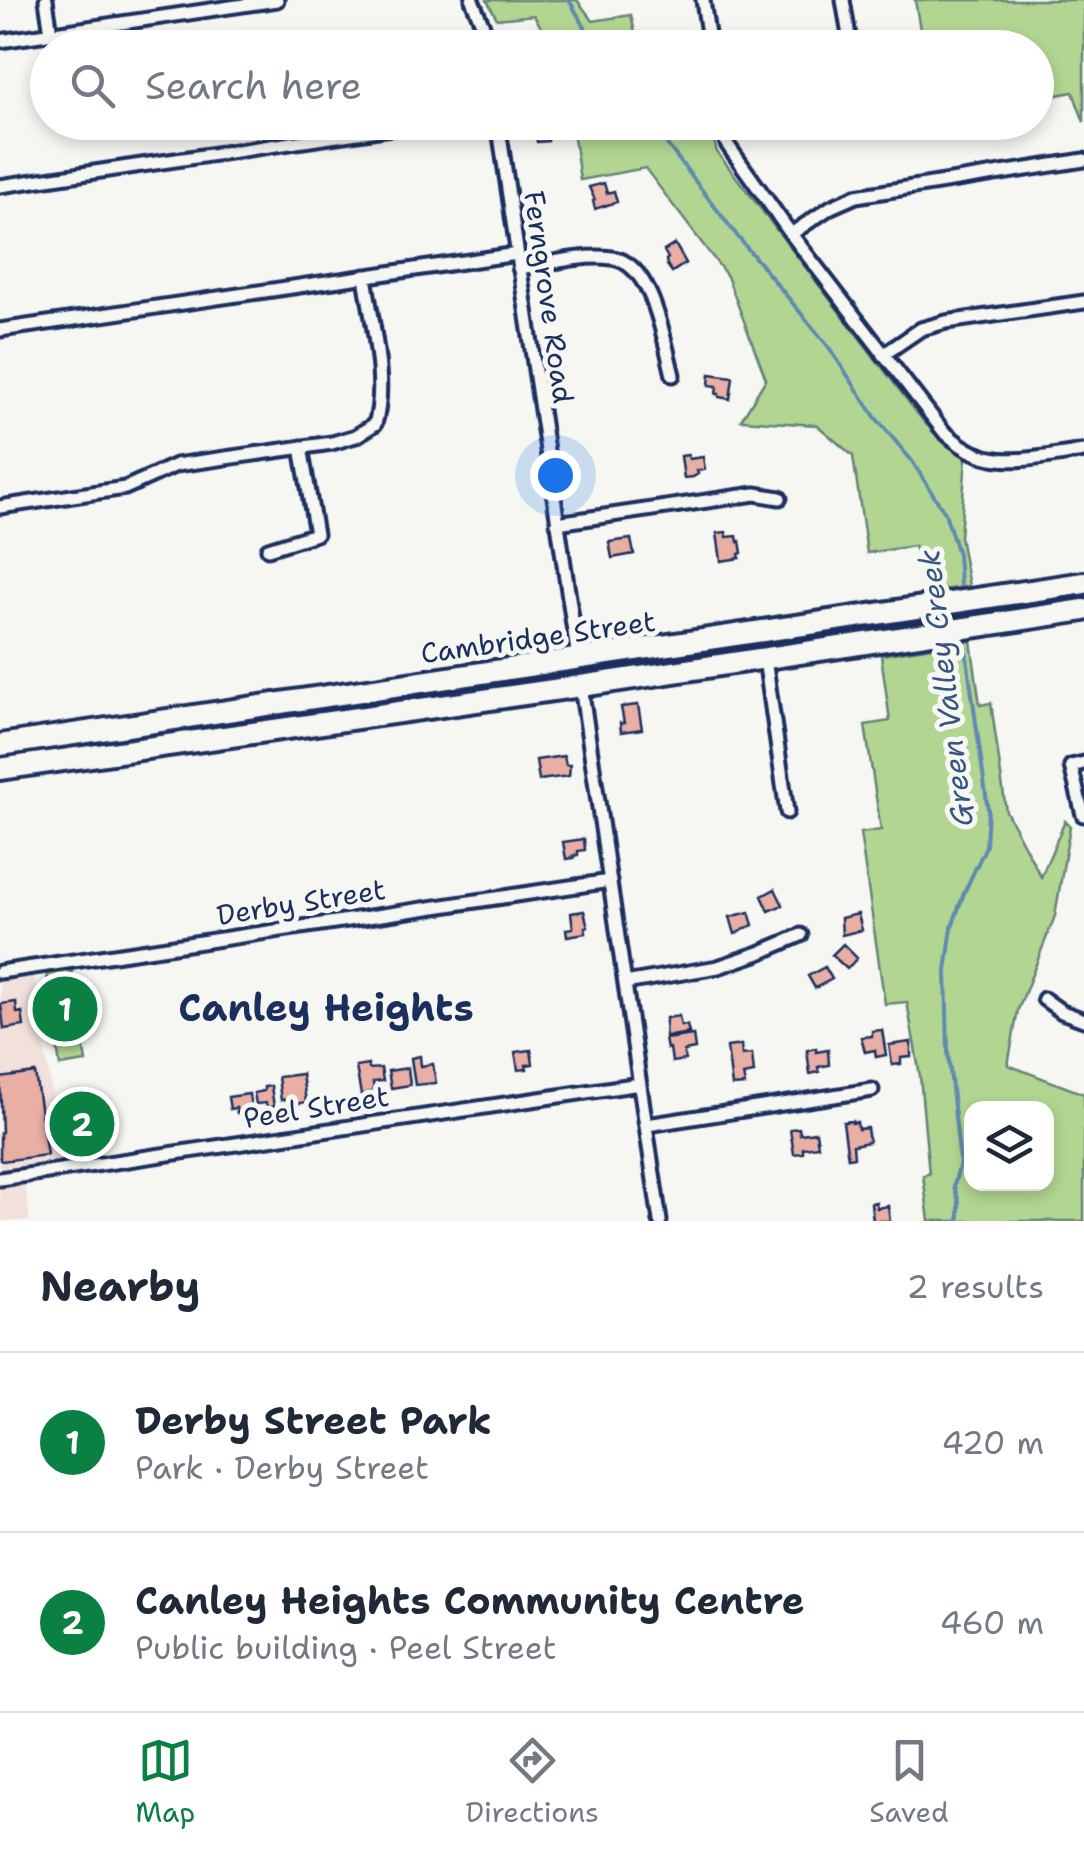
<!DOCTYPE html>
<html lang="en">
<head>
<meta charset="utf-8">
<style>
  body { margin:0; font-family:"Shantell Sans",sans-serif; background:#f2f2f3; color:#1f2937 }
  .controls { position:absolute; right:30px; bottom:30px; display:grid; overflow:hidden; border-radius:20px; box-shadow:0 5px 15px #0003 }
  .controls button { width:90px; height:90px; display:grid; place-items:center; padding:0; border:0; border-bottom:2px solid #e0e1e3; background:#fff; color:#1f2937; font:50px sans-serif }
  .you { position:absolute; left:555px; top:475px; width:35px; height:35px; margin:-25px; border:8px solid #fff; border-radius:50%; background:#1a73e8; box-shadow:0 0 0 15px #1a73e833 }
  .badge { display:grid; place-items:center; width:65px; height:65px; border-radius:50%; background:#0b8043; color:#fff; font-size:32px; font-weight:700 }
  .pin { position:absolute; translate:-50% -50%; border:5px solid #fff; box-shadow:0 2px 10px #0006 }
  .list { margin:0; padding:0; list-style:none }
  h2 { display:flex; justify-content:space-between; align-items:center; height:130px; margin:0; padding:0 40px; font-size:42px }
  h2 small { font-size:32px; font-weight:400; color:#747a83 }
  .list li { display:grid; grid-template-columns:65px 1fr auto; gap:30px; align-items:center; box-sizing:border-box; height:180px; padding:0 40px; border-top:2px solid #e0e1e3 }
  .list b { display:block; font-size:38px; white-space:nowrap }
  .list p { margin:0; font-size:32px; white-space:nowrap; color:#747a83 }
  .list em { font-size:32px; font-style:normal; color:#747a83 }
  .icon { flex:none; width:55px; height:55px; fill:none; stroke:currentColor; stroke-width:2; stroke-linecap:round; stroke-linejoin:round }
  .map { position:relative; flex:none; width:1084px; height:1221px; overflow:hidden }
  .search { position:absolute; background:#fff; box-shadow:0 5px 15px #0003; left:30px; right:30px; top:30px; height:110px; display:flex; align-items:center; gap:25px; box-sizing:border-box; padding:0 35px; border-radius:55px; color:#747a83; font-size:38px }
  .sheet { height:490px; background:#fff }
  nav { display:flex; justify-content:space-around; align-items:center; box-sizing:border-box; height:140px; border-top:2px solid #e0e1e3; background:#fff; font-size:28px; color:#747a83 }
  nav a { display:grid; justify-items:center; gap:5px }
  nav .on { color:#0b8043 }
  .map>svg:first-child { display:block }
</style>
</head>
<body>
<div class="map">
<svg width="1084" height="1221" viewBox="0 0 1084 1221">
  <rect width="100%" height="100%" fill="#f6f6f2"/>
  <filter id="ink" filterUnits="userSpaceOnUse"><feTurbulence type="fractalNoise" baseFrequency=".01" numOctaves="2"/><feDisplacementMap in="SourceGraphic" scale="20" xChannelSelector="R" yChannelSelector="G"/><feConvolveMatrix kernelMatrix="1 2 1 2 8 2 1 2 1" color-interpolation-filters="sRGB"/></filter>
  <g filter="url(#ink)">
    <!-- built -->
    <path fill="#f2e1db" d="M33,967L63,1170L24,1176L30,1221H0V972Z"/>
    <!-- green -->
    <path fill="#b2d691" stroke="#668278" stroke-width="2.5" fill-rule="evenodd" d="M487,0H577L593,21L631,15L638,47H552L534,15L497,19Z
      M915,0H1084V122L1073,92L1037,99L1036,48L923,47Z
      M669,123H709L717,152L923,421L946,445L966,458L960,537L969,586L929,592L914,546L867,553L853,456L817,425L741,420L766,379L727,276L645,168L580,180L572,123Z
      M971,641L980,705L991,703L1006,811L1041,877L1065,821L1070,826L1055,916L1018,1010L1008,1065L1084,1094V1221H929L923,1175L929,1174L920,1076L907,1002L885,1004L860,833L881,830L865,725L890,721L881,655ZM1046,1108V1184H972V1108Z
      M72,970L86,1062L60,1066L47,974Z"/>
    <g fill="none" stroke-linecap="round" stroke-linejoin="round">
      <!-- stream -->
      <path stroke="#5e8ab2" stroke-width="4" d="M569,0L597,48
        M650,122L738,237L828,346L876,418L912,461L945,513L958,554L961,596
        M959,1221V1202L954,1186L960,1163L948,1052L946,971L952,927L964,893L986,846L988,810L964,636"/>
    </g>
    <!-- building -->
    <path fill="#e9afa5" stroke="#1b2f5e" stroke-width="2.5" d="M529,122H546L548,141L537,142L536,135H532L530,131Z
      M604,183L607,193L614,191L617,202L595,209L593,201L595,200L589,187Z
      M675,244L686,263L672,272L667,265L666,260L668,258L664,251Z
      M710,374L733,377L730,399L719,397V394H716L717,386L709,385Z
      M688,455L689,459L703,457L705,469L697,471L698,474L693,477L684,478L681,456Z
      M726,532L727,537L737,536L738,542L740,541L742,553L739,554L740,558L721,561L717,533Z
      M631,539L634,554L612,558L609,542Z
      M638,705L642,729L621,732L620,723H624L621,707Z
      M564,756L566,765H570L569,776L539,780L536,760Z
      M584,839L585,850L578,851V855L573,856L574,858L566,859L563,842Z
      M775,889L783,905L769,911L762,896Z
      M584,911L588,927H585L586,933L567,936L566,929L573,928L571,913Z
      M749,912L753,925L735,934L730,917Z
      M858,914L862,930L842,935L841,918Z
      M843,944L857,958L847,969L832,955Z
      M825,967L832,979L815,988L808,976Z
      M16,1002L17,1013L22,1012L24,1026L4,1029L1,1004Z
      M679,1016L681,1026L687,1025L689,1033L665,1037L666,1018Z
      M882,1030L886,1055L876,1057L875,1050L865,1052L861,1037L872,1036V1031Z
      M693,1035L695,1049L684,1051L685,1060L672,1062L670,1048L667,1049L665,1039Z
      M911,1042V1057L901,1058V1064L892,1065L889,1045Z
      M741,1045L742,1055L752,1054L754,1073L743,1075L745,1085L732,1086L727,1047Z
      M816,1048V1052L828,1050L829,1065L818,1067L819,1072L810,1074L807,1050Z
      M531,1050L533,1064L526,1065L527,1069L518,1070L515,1052Z
      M420,1056L421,1066L433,1064L436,1083L415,1085L411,1058Z
      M368,1065L369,1069L381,1068L383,1081L373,1082L374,1091L361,1095L356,1067Z
      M408,1068L410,1085L391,1088L388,1071Z
      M35,1073L47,1155L2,1161L0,1160V1133L2,1132L0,1078Z
      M302,1074L306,1102L295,1104V1102H290V1099L281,1100L278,1077Z
      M271,1086L274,1107L267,1108L266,1103L256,1104L254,1093L264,1091V1087Z
      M249,1094L251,1106H246L247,1111L237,1113L236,1108L230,1109L228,1097Z
      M92,1105L97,1140L72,1143L67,1109Z
      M852,1121V1123L857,1122L858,1129L867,1128L869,1142L853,1145L854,1157L848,1158L843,1122Z
      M799,1128L800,1134L816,1132L818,1146L803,1148V1153L794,1154L790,1129Z
      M876,1202L877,1208L888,1206L890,1221H873L871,1203Z"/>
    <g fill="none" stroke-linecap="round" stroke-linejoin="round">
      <!-- minor casing -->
      <g stroke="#1b2f5e" stroke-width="19">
        <path id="minor" d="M46,0L51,33
          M472,0L483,26L487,48
          M703,0L710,48
          M843,0L851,48
          M0,41L277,0
          M498,122L578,658
          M721,122L727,144L791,234L944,432C951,437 957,443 964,447C998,470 1046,456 1084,451
          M0,186L432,122
          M791,234L831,207L856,196L1084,160
          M519,268C548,264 582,254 612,258C653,263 664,341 673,375
          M0,330L517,254
          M883,355L921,329L946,322L1084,302
          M0,507L125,488L176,465L332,443L356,436L375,424C388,383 371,320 365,276
          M557,523L755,494L780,498
          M268,549L316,534L301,447
          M765,659L787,812
          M581,686L660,1221
          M1083,815L1071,766L1084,763
          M0,972L610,881
          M625,983L718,967L759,953L801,935
          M1044,999L1062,1012L1084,1020
          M647,1125L872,1090
          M0,1179L640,1084"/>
      </g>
      <!-- trunk casing -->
      <g stroke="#1b2f5e" stroke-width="28">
        <path id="trunk" d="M0,745L1084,583
          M0,769L581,686L1084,610"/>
      </g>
      <!-- minor -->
      <use href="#minor" stroke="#f6f6f2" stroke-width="11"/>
      <!-- trunk -->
      <use href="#trunk" stroke="#f6f6f2" stroke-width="20"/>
    </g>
  </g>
  <g text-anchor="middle" stroke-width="10" stroke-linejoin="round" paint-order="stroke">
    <!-- street labels -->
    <g font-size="28" fill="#1b2f5e" stroke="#f6f6f2">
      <text transform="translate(549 297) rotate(82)" y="10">Ferngrove Road</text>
      <text transform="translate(538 637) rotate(-8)" y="10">Cambridge Street</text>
      <text transform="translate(301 902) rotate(-9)" y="10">Derby Street</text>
      <text transform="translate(316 1107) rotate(-9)" y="10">Peel Street</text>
    </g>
    <!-- water labels -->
    <g font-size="30" font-style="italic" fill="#375581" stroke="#f6f6f2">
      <text transform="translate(946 688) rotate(-97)" y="10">Green Valley Creek</text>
    </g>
    <!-- district labels -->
    <g font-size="38" font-weight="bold" fill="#1b2f5e" stroke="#f6f6f2">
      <text x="326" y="1021">Canley Heights</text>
    </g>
  </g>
</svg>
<div class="controls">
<button><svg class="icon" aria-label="layers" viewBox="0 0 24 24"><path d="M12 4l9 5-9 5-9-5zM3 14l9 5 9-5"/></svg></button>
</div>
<div class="you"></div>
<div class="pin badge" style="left:65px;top:1009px">1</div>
<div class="pin badge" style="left:82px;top:1124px">2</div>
<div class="search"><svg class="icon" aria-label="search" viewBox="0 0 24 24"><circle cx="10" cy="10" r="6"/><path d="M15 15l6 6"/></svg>Search here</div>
</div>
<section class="sheet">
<h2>Nearby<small>2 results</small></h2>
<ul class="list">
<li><span class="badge">1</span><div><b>Derby Street Park</b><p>Park · Derby Street</p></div><em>420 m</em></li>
<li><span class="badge">2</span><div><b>Canley Heights Community Centre</b><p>Public building · Peel Street</p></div><em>460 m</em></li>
</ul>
</section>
<nav>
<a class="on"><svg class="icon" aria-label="map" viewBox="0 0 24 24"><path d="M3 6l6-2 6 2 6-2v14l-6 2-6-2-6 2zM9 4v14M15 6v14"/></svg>Map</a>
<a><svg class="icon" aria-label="directions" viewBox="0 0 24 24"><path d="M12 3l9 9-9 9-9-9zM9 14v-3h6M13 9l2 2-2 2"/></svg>Directions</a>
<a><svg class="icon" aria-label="saved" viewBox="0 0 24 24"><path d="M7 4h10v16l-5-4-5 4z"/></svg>Saved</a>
</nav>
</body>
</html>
